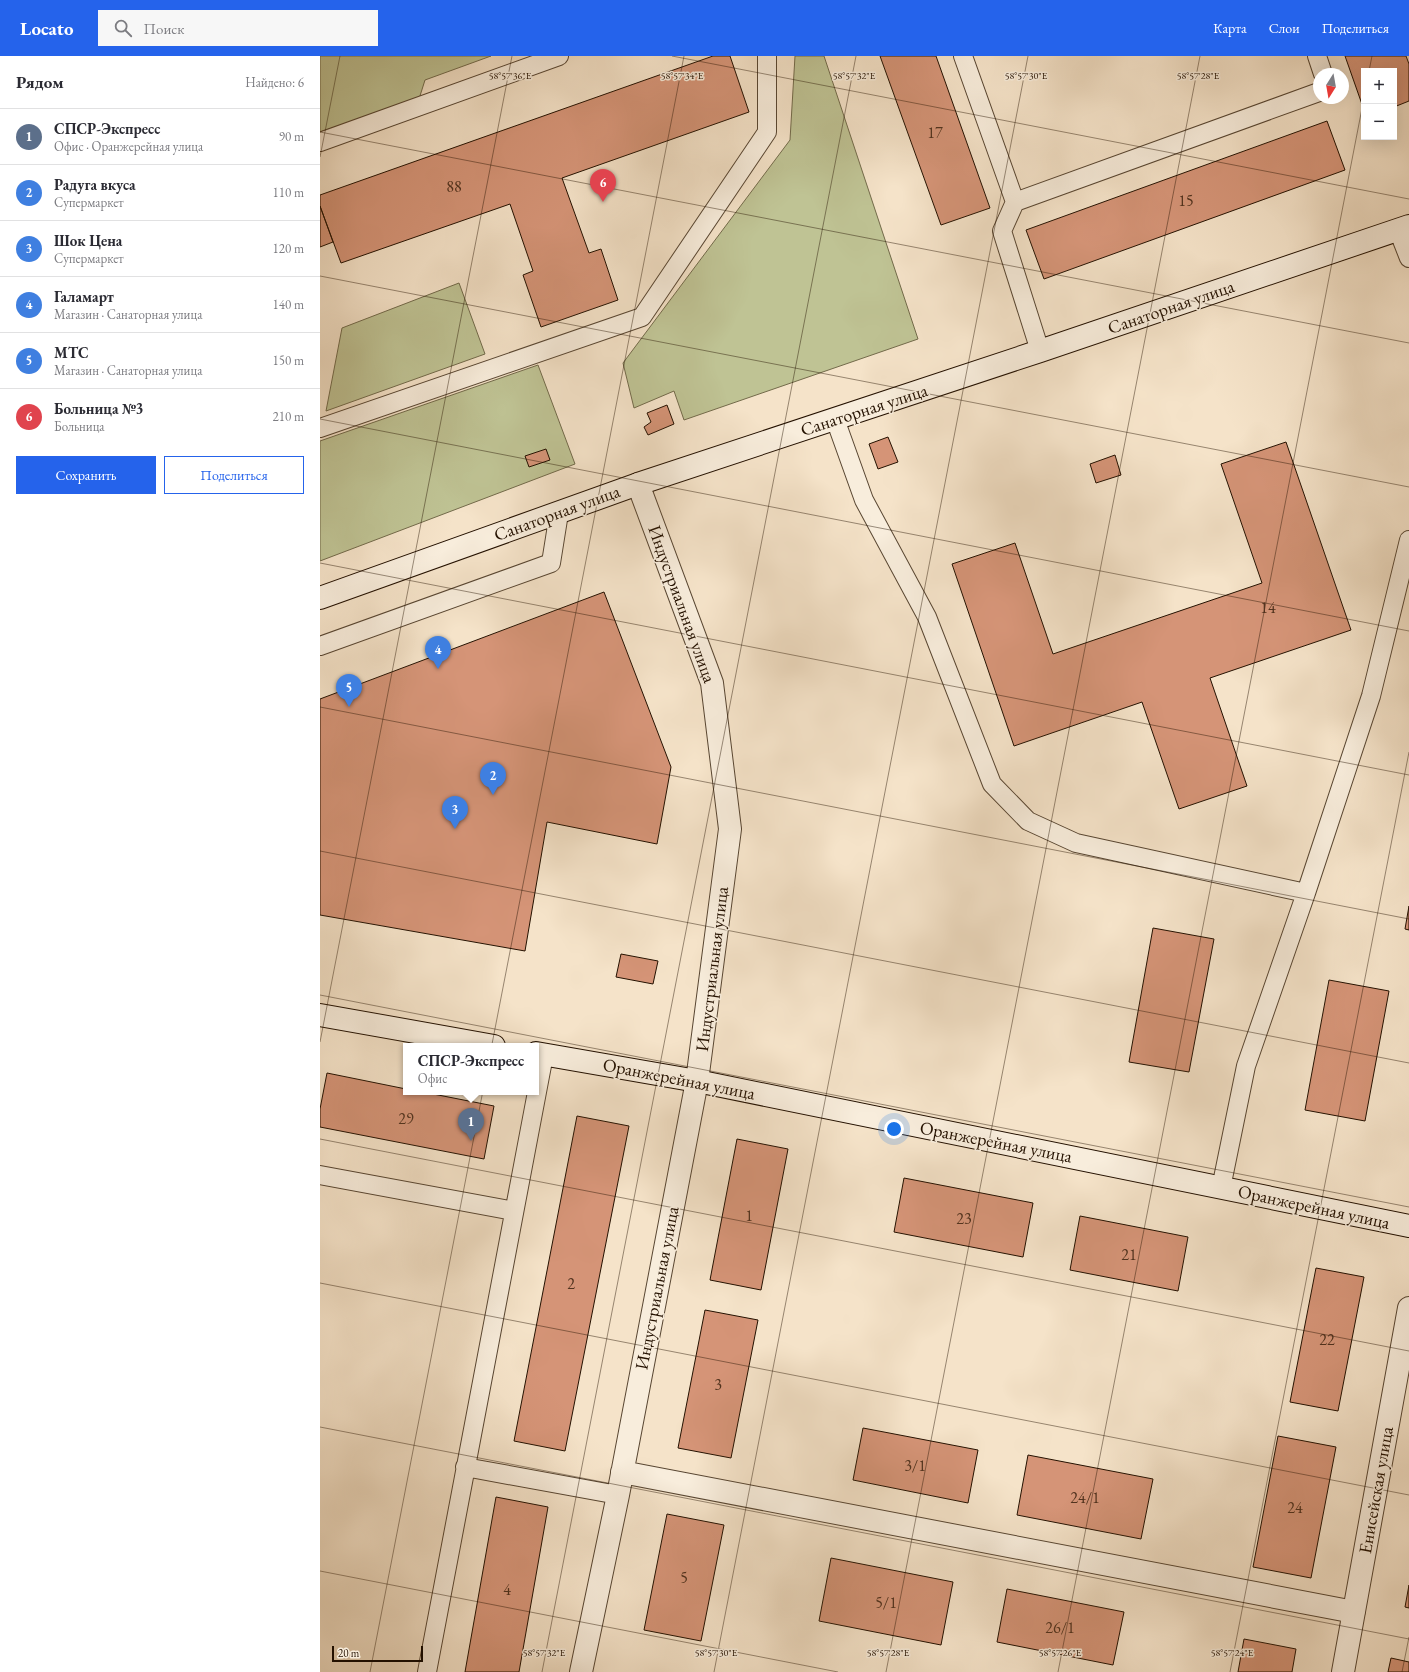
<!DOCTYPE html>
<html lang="ru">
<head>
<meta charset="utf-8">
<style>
  body { margin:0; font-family:"EB Garamond",serif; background:#f7f7f7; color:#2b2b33 }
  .controls { position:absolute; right:12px; top:12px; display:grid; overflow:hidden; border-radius:0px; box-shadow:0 4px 16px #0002 }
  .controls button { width:36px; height:36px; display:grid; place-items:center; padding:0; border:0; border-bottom:1px solid #e1e1e2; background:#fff; color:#2b2b33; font:20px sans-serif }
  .compass { position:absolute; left:993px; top:12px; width:36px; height:36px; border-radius:50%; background:#fff; box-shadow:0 4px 16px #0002; rotate:191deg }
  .scale { position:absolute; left:12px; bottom:10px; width:91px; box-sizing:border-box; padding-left:4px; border:2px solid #241100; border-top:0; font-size:11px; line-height:14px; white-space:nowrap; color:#241100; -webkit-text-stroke:3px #f8eddc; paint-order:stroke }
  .you { position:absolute; left:574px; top:1073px; width:14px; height:14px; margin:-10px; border:3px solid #fff; border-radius:50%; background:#1a73e8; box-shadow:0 0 0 6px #1a73e833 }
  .badge { display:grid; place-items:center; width:26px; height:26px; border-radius:50%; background:#2563eb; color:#fff; font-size:13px; font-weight:700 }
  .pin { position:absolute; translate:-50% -33px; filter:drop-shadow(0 1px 2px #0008) }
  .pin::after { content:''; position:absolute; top:21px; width:14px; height:12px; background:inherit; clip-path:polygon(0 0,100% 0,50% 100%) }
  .popup { position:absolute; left:83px; top:987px; width:136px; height:52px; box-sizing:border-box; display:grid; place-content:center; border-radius:0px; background:#fff; filter:drop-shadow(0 1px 3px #0005); font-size:13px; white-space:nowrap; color:#7c7c81 }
  .popup b { font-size:15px; color:#2b2b33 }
  .popup::after { content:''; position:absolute; left:50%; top:100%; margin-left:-8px; border:8px solid transparent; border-top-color:#fff }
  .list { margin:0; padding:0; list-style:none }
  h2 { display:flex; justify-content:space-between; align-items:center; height:52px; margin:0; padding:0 16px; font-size:17px }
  h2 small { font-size:13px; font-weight:400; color:#7c7c81 }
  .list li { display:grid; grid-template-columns:26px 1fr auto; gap:12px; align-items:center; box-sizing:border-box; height:56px; padding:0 16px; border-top:1px solid #e1e1e2 }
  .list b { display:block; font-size:15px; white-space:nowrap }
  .list p { margin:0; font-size:13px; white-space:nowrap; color:#7c7c81 }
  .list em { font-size:13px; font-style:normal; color:#7c7c81 }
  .actions { display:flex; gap:8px; padding:12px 16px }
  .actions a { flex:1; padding:9px 0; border:1px solid #2563eb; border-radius:0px; text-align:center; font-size:14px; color:#2563eb }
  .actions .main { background:#2563eb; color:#fff }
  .icon { flex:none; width:22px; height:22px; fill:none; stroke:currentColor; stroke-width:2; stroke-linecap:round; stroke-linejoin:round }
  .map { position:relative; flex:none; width:1089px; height:1616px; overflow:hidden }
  header { display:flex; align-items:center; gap:24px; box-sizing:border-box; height:56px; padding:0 20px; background:#2563eb; color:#fff }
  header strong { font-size:19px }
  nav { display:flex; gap:22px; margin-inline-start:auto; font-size:14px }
  .search { width:280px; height:36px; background:#f7f7f7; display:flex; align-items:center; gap:10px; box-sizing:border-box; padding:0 14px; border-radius:0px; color:#7c7c81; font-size:15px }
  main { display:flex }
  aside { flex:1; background:#fff }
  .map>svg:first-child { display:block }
</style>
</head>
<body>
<header>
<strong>Locato</strong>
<div class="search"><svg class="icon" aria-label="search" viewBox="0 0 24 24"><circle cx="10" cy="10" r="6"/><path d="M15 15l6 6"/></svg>Поиск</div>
<nav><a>Карта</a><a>Слои</a><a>Поделиться</a></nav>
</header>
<main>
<aside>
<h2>Рядом<small>Найдено: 6</small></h2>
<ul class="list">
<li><span class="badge" style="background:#5c6f8a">1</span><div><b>СПСР-Экспресс</b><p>Офис · Оранжерейная улица</p></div><em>90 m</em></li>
<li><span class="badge" style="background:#3f7fe0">2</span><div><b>Радуга вкуса</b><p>Супермаркет</p></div><em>110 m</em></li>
<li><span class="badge" style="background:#3f7fe0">3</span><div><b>Шок Цена</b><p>Супермаркет</p></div><em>120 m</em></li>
<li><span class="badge" style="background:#3f7fe0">4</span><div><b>Галамарт</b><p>Магазин · Санаторная улица</p></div><em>140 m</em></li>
<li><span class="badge" style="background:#3f7fe0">5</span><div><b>МТС</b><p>Магазин · Санаторная улица</p></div><em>150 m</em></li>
<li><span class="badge" style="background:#e0444e">6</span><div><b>Больница №3</b><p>Больница</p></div><em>210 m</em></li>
</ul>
<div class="actions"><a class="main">Сохранить</a><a>Поделиться</a></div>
</aside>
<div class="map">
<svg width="1089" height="1616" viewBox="0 0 1089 1616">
  <rect width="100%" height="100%" fill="#f5e3c9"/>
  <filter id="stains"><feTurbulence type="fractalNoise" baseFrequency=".005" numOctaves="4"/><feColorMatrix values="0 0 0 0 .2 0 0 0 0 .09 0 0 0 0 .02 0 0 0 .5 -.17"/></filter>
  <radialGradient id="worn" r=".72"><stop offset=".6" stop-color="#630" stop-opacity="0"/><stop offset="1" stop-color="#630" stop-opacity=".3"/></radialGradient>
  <!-- green -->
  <path fill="#bfc394" stroke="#726a4a" d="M0,0H171L105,24L99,43L0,76Z
    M475,0H504L598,283L364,364L354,335L314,352L303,307L470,84Z
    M139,227L165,298L6,355L22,272Z
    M218,309L255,408L0,505V385Z"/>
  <!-- building -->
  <path fill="#d59477" stroke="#241100" d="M393,0H410L429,56L242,122L269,197L281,193L298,244L221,271L203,219L213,215L190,148L21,207L0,150V139Z
    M560,0H616L670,152L621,169Z
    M1025,0H1086L1089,8V45L1074,51V15H1044V54Z
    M1007,65L1025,114L724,223L706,174Z
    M0,150L13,186L0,191Z
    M347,349L354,368L328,379L324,371L331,366L327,357Z
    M568,381L578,406L558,413L549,388Z
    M966,386L1031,574L890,622L927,730L859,753L822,646L694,690L632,508L695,487L733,598L942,527L901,408Z
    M226,393L230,404L209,411L205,400Z
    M795,399L801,419L776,427L770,408Z
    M284,536L351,711L337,788L227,766L205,895L0,859V643Z
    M1089,850V874L1085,873Z
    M833,872L894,883L869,1016L809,1006Z
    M301,898L338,905L333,928L296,921Z
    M1009,924L1069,935L1045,1065L985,1054Z
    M7,1017L86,1033V1036H103L174,1050L164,1103L0,1071V1053Z
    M257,1060L309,1070L245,1395L194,1385Z
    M417,1083L468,1093L441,1234L390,1224Z
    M584,1122L713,1147L703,1201L574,1176Z
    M760,1160L868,1181L858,1235L750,1214Z
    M996,1212L1044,1221L1018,1355L970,1346Z
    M385,1254L438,1264L411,1402L358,1392Z
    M543,1372L658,1394L648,1447L533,1424Z
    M958,1380L1016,1391L991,1522L933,1511Z
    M708,1399L833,1423L821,1483L697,1459Z
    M176,1441L228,1451L199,1616H145Z
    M347,1458L404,1469L381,1585L324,1574Z
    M511,1502L633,1526L621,1589L499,1565Z
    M1089,1529V1552L1085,1551Z
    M687,1533L804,1556L793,1609L677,1586Z
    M924,1583L976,1593L972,1616H918Z
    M1071,1602L1089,1606V1616H1068Z"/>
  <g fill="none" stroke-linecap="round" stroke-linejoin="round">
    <!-- service casing -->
    <g stroke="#584632" stroke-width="20">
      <path id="service" d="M643,0L695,146L999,36
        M997,0L1003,18
        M0,86L239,0
        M695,146L682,175L720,295
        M1078,174L1089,202
        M515,363L544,444L607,561L672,728L708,765L756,787L986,837L1051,640L1089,484
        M0,372L322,261L447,76V0
        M0,590L231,507L239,457
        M0,1119L194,1155
        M901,1132L926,1010L986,837
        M145,1411L298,1439
        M107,1616L224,999"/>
    </g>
    <!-- minor casing -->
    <g stroke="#584632" stroke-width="24">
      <path id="minor" d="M302,1416L1034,1556
        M261,1616L298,1439L377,1025L410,773L392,627L318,428
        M1023,1616L1089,1252"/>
    </g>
    <!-- secondary casing -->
    <g stroke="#241100" stroke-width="24">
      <path id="secondary" d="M0,542L318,428L720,295L1089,170
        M0,959L174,990
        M216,997L377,1025L1089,1170"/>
    </g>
    <!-- service -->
    <use href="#service" stroke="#f8eddc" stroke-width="18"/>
    <!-- minor -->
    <use href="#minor" stroke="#f8eddc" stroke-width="22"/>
    <!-- secondary -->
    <use href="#secondary" stroke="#f8eddc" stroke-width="22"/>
  </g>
  <!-- ticks -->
  <path fill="none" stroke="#241100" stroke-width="1" stroke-opacity="0.45" d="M352,0L1089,143M1049,15L1052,0M0,76L1089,287M0,101L20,0M0,220L1089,431M0,363L1089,575M0,507L1089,719M0,651L1089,863M0,795L1089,1007M0,939L1089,1151M0,986L192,0M0,1083L1089,1295M0,1227L1089,1439M0,1371L1089,1583M0,1515L518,1616M50,1616L364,0M222,1616L536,0M394,1616L708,0M566,1616L880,0M738,1616L1044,42M910,1616L1089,696M1082,1616L1089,1581"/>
  <g text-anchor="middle" stroke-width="3" stroke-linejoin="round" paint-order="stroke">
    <!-- number labels -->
    <g font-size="16" fill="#50321e">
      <text x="615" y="82">17</text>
      <text x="134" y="136">88</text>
      <text x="866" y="150">15</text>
      <text x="948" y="557">14</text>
      <text x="86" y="1068">29</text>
      <text x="429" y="1165">1</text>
      <text x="644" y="1168">23</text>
      <text x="809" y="1204">21</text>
      <text x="251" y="1233">2</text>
      <text x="1007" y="1289">22</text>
      <text x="398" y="1334">3</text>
      <text x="595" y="1415">3/1</text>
      <text x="765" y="1447">24/1</text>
      <text x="975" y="1457">24</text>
      <text x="364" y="1527">5</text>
      <text x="187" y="1539">4</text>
      <text x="566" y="1552">5/1</text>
      <text x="740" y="1577">26/1</text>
    </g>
    <!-- street labels -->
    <g font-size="18" fill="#241100" stroke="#f8eddc">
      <text transform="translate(851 251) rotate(-19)" y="6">Санаторная улица</text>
      <text transform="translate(544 354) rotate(-18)" y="6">Санаторная улица</text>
      <text transform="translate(237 457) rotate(-20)" y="6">Санаторная улица</text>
      <text transform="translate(362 548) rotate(70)" y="6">Индустриальная улица</text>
      <text transform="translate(392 913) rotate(-83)" y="6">Индустриальная улица</text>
      <text transform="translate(359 1023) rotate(11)" y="6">Оранжерейная улица</text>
      <text transform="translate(676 1086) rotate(11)" y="6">Оранжерейная улица</text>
      <text transform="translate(994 1151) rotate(12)" y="6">Оранжерейная улица</text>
      <text transform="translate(337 1232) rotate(-79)" y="6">Индустриальная улица</text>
      <text transform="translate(1056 1434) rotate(-80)" y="6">Енисейская улица</text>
    </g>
  </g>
  <g font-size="10" text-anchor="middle" fill="#241100" stroke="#f8eddc" stroke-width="3" stroke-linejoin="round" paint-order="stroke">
    <text x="362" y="23">58°57'34"E</text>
    <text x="534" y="23">58°57'32"E</text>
    <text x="706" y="23">58°57'30"E</text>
    <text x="878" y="23">58°57'28"E</text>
    <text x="190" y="23">58°57'36"E</text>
    <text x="224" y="1600">58°57'32"E</text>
    <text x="396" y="1600">58°57'30"E</text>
    <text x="568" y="1600">58°57'28"E</text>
    <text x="740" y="1600">58°57'26"E</text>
    <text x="912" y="1600">58°57'24"E</text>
  </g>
  <rect width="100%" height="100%" filter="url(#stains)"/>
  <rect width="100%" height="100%" fill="url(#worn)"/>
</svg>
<div class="controls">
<button>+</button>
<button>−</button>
</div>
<svg class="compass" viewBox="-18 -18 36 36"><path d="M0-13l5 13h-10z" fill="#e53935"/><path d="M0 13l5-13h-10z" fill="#7c7c81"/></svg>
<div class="scale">20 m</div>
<div class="you"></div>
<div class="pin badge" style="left:151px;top:1085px;background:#5c6f8a">1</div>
<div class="popup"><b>СПСР-Экспресс</b>Офис</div>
<div class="pin badge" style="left:173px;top:739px;background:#3f7fe0">2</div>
<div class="pin badge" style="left:135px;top:773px;background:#3f7fe0">3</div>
<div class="pin badge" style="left:118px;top:613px;background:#3f7fe0">4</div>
<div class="pin badge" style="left:29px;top:651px;background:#3f7fe0">5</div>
<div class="pin badge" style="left:283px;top:146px;background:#e0444e">6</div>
</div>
</main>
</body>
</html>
